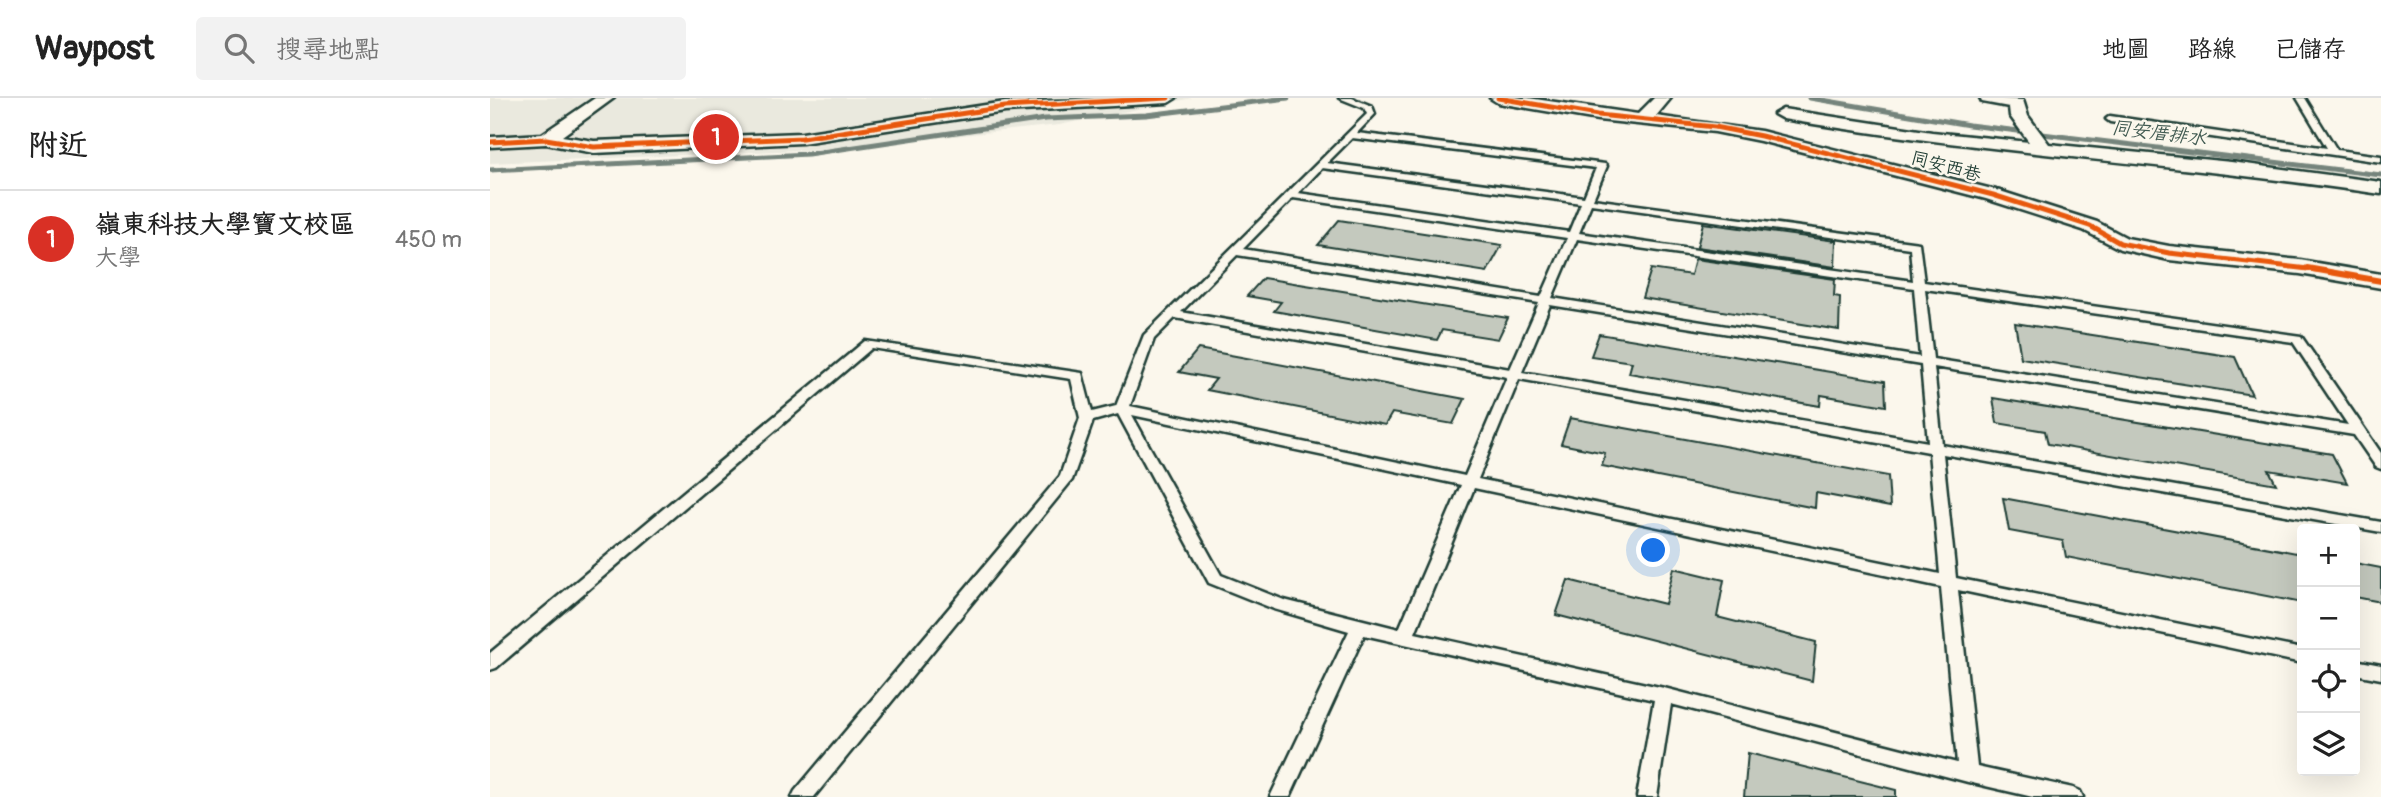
<!DOCTYPE html>
<html lang="zh-TW">
<head>
<meta charset="utf-8">
<style>
  body { margin:0; font-family:Pangolin,"LXGW WenKai TC",sans-serif; background:#f2f2f2; color:#222 }
  .controls { position:absolute; right:21px; bottom:21px; display:grid; overflow:hidden; border-radius:7px; box-shadow:0 7px 28px #0002 }
  .controls button { width:63px; height:63px; display:grid; place-items:center; padding:0; border:0; border-bottom:2px solid #e0e0e0; background:#fff; color:#222; font:35px sans-serif }
  .you { position:absolute; left:1164px; top:453px; width:24px; height:24px; margin:-18px; border:5px solid #fff; border-radius:50%; background:#1a73e8; box-shadow:0 0 0 10px #1a73e833 }
  .badge { display:grid; place-items:center; width:46px; height:46px; border-radius:50%; background:#d93025; color:#fff; font-size:23px; font-weight:700 }
  .pin { position:absolute; translate:-50% -50%; border:4px solid #fff; box-shadow:0 2px 7px #0006 }
  .list { margin:0; padding:0; list-style:none }
  h2 { display:flex; justify-content:space-between; align-items:center; height:91px; margin:0; padding:0 28px; font-size:30px }
  h2 small { font-size:23px; font-weight:400; color:#767676 }
  .list li { display:grid; grid-template-columns:46px 1fr auto; gap:21px; align-items:center; box-sizing:border-box; height:98px; padding:0 28px; border-top:2px solid #e0e0e0 }
  .list b { display:block; font-size:26px; white-space:nowrap }
  .list p { margin:0; font-size:23px; white-space:nowrap; color:#767676 }
  .list em { font-size:23px; font-style:normal; color:#767676 }
  .icon { flex:none; width:38px; height:38px; fill:none; stroke:currentColor; stroke-width:2; stroke-linecap:round; stroke-linejoin:round }
  .map { position:relative; flex:none; width:1891px; height:699px; overflow:hidden }
  header { display:flex; align-items:center; gap:42px; box-sizing:border-box; height:98px; padding:0 35px; background:#fff; border-bottom:2px solid #e0e0e0 }
  header strong { font-size:33px }
  nav { display:flex; gap:38px; margin-inline-start:auto; font-size:24px }
  .search { width:490px; height:63px; background:#f2f2f2; display:flex; align-items:center; gap:18px; box-sizing:border-box; padding:0 24px; border-radius:7px; color:#767676; font-size:26px }
  main { display:flex }
  aside { flex:1; background:#fff }
  .map>svg:first-child { display:block }
</style>
</head>
<body>
<header>
<strong>Waypost</strong>
<div class="search"><svg class="icon" aria-label="search" viewBox="0 0 24 24"><circle cx="10" cy="10" r="6"/><path d="M15 15l6 6"/></svg>搜尋地點</div>
<nav><a>地圖</a><a>路線</a><a>已儲存</a></nav>
</header>
<main>
<aside>
<h2>附近<small></small></h2>
<ul class="list">
<li><span class="badge">1</span><div><b>嶺東科技大學寶文校區</b><p>大學</p></div><em>450 m</em></li>
</ul>
</aside>
<div class="map">
<svg width="1891" height="699" viewBox="0 0 1891 699">
  <rect width="100%" height="100%" fill="#fbf7ec"/>
  <filter id="ink" filterUnits="userSpaceOnUse"><feTurbulence type="fractalNoise" baseFrequency=".0143" numOctaves="2"/><feDisplacementMap in="SourceGraphic" scale="14" xChannelSelector="R" yChannelSelector="G"/><feConvolveMatrix kernelMatrix="1 2 1 2 8 2 1 2 1" color-interpolation-filters="sRGB"/></filter>
  <g filter="url(#ink)">
    <!-- built -->
    <path fill="#eae9de" d="M0,0H702L569,27L336,51L0,65Z"/>
    <g fill="none" stroke-linecap="round" stroke-linejoin="round">
      <!-- stream -->
      <path stroke="#74847b" stroke-width="5" d="M1320,0L1479,27L1891,77
        M0,72L318,56L555,21L656,17L798,0"/>
    </g>
    <!-- building -->
    <path fill="#c4c9be" stroke="#1f3d34" stroke-width="2" d="M849,122L1012,147L997,174L828,147Z
      M1213,125L1346,143L1345,169L1207,149Z
      M1205,161L1345,181L1344,198L1350,199L1349,232L1152,200L1161,171L1201,177Z
      M773,180L1018,220L1008,241L952,232L947,242L784,213L791,204L757,198Z
      M1525,225L1745,259L1762,297L1531,260Z
      M1109,236L1395,283L1396,308L1331,297L1330,308L1139,275L1142,264L1101,258Z
      M708,251L975,301L963,326L902,315L895,327L717,292L726,281L689,274Z
      M1503,300L1842,356L1857,385L1779,372L1786,386L1558,346L1555,333L1507,325Z
      M1080,320L1398,378L1400,409L1326,395L1325,410L1112,368L1115,355L1071,346Z
      M1513,400L1812,456V505L1576,459L1573,443L1519,433Z
      M1865,465L1891,470V504L1865,499Z
      M1184,470L1234,482L1227,519L1326,544L1322,583L1066,517L1078,482L1175,506Z
      M1258,655L1406,692V699H1254Z"/>
    <g fill="none" stroke-linecap="round" stroke-linejoin="round">
      <!-- lane casing -->
      <g stroke="#1f3d34" stroke-width="5">
        <path id="lane" d="M849,0H862L882,8L885,16L867,35L1115,66L1117,68L1103,101L1429,145L1434,184L1811,238L1891,355V371L1886,369L1864,337L1444,269L1452,347L1891,424V434L1453,356L1466,480L1812,551V565L1468,492L1487,669L1583,690L1590,693L1593,699H1543L1478,684L1181,606L1167,699H1147L1164,602L874,537L800,699H780L859,533L784,511L719,485L628,316L603,323L582,382L324,699H302L305,693L570,378L590,320L581,281L382,250L6,570L0,572V555L375,243L592,275L602,314L626,308L654,237L877,16L874,10ZM862,40L1106,70L1094,99L837,65ZM832,70L1091,105L1079,134L808,95ZM803,100L1077,140L1051,199L753,151ZM1101,106L1420,150L1423,183L1089,135ZM1087,141L1424,190L1430,259L1062,200ZM747,157L1049,205L1020,271L691,214ZM1435,191L1803,244L1858,327L1443,261ZM1060,207L1431,267L1438,344L1032,274ZM685,220L1017,279L975,378L640,308L664,241ZM1029,281L1439,354L1450,476L988,381ZM642,317L971,387L909,531L794,502L731,477ZM984,390L1451,489L1467,665L1174,590L925,535Z
          M1807,0H1815L1847,52L1891,58V64L1620,24L1616,21L1620,18L1837,50Z
          M1865,562L1891,567V581L1865,576Z"/>
      </g>
      <!-- street casing -->
      <g stroke="#1f3d34" stroke-width="5">
        <path id="street" d="M105,0H124L72,38L104,43L312,35L515,4L686,0L678,5L515,14L312,45L104,55L56,46L0,49V39L52,36Z
          M1000,0H1038L1148,16L1164,0H1181L1166,18L1271,33L1510,93L1607,124L1637,140L1679,148L1810,162L1891,176V190L1810,176L1679,162L1630,151L1593,132L1496,101L1270,43L1225,34L1108,22L1008,5Z
          M1490,0L1533,2L1538,18L1559,46L1741,64L1891,84V96C1692,66 1491,55 1293,21L1284,16L1293,11L1442,34L1539,44L1520,18L1519,9L1492,4Z"/>
      </g>
      <!-- lane -->
      <use href="#lane" fill="#fbf7ec" fill-rule="evenodd"/>
      <!-- street -->
      <use href="#street" fill="#fbf7ec" fill-rule="evenodd"/>
      <!-- cycleway-far1 casing -->
      <g stroke="#fbf7ec" stroke-width="8">
        <path id="cycleway-far1" d="M1008,0L1108,17L1225,29L1271,38L1503,97L1600,128L1630,145L1679,155L1827,172
          M0,44L56,41L104,49L312,40L515,9L678,0"/>
      </g>
      <!-- cycleway casing -->
      <g stroke="#fbf7ec" stroke-width="10">
        <path id="cycleway" d="M1817,170L1891,183"/>
      </g>
      <!-- cycleway-far1 -->
      <use href="#cycleway-far1" stroke="#e8590c" stroke-width="5"/>
      <!-- cycleway -->
      <use href="#cycleway" stroke="#e8590c" stroke-width="6"/>
    </g>
  </g>
  <g text-anchor="middle" stroke-width="5" stroke-linejoin="round" paint-order="stroke">
    <!-- far-street labels -->
    <g font-size="18" fill="#1f3d34" stroke="#fbf7ec">
      <text transform="translate(1456 68) rotate(15)" y="6">同安西巷</text>
    </g>
    <!-- far-water labels -->
    <g font-size="19" font-style="italic" fill="#425b52" stroke="#fbf7ec">
      <text transform="translate(1669 34) rotate(7)" y="7">同安厝排水</text>
    </g>
  </g>
</svg>
<div class="controls">
<button>+</button>
<button>−</button>
<button><svg class="icon" aria-label="locate" viewBox="0 0 24 24"><circle cx="12" cy="12" r="6"/><path d="M12 2v4M12 18v4M2 12h4M18 12h4"/></svg></button>
<button><svg class="icon" aria-label="layers" viewBox="0 0 24 24"><path d="M12 4l9 5-9 5-9-5zM3 14l9 5 9-5"/></svg></button>
</div>
<div class="you"></div>
<div class="pin badge" style="left:226px;top:39px">1</div>
</div>
</main>
</body>
</html>
